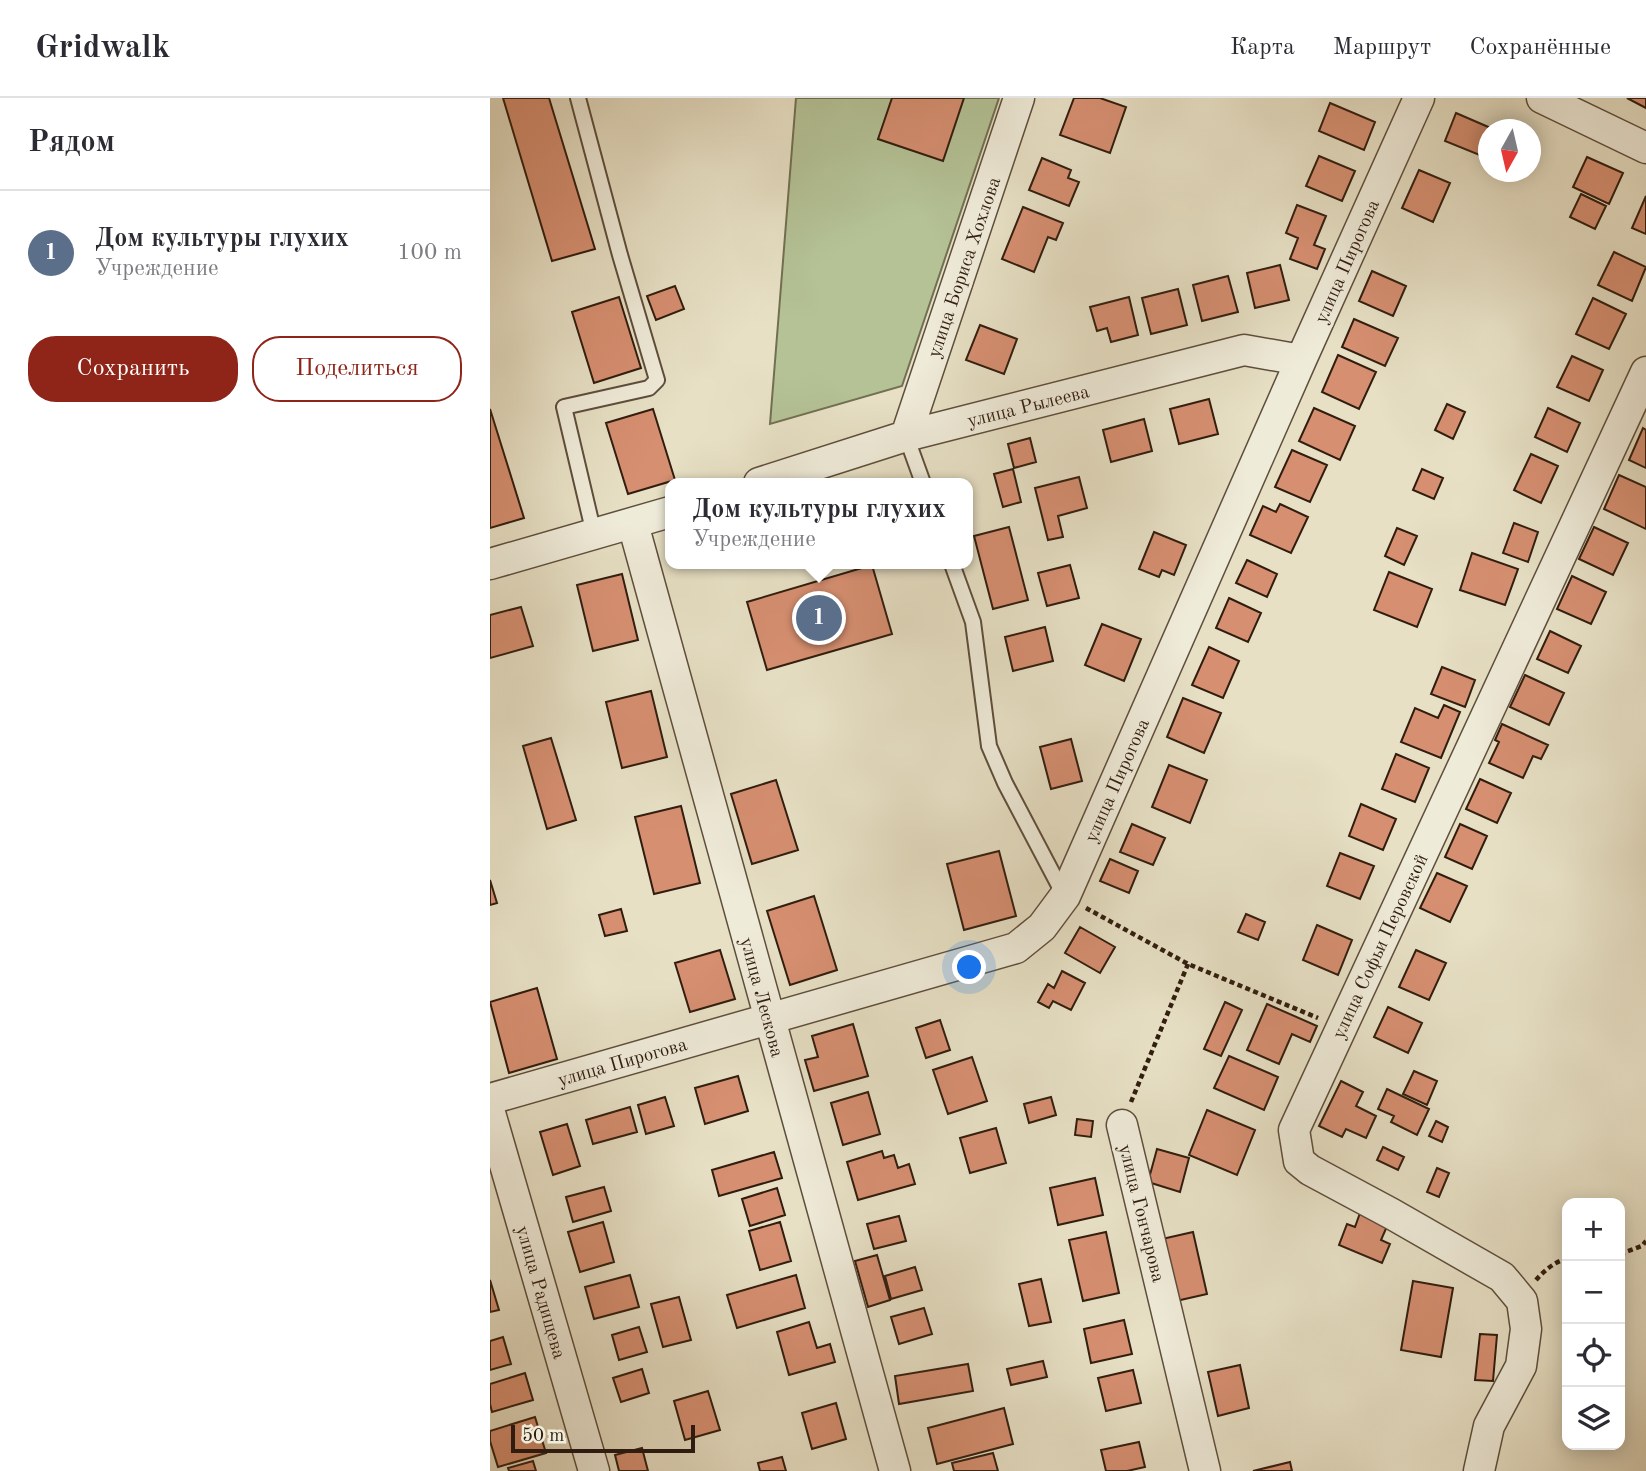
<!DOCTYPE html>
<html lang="ru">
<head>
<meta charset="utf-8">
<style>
  body { margin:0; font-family:"Old Standard TT",serif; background:#f2f2f3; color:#2b2b33 }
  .controls { position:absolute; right:21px; bottom:21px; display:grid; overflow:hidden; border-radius:14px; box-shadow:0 4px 18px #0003 }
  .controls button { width:63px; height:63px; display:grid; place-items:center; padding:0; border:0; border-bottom:2px solid #e1e1e2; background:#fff; color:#2b2b33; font:35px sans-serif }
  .compass { position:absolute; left:988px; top:21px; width:63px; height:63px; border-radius:50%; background:#fff; box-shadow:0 4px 18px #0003; rotate:188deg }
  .scale { position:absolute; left:21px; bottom:18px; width:184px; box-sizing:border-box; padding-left:7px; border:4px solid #311d0f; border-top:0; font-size:19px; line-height:24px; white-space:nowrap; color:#311d0f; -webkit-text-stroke:5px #efebd9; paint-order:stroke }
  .you { position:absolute; left:480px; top:870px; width:24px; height:24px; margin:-18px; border:5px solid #fff; border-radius:50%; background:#1a73e8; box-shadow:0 0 0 10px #1a73e833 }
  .badge { display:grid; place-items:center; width:46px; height:46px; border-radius:50%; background:#8f2418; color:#fff; font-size:23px; font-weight:700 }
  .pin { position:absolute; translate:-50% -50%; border:4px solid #fff; box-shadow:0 2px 7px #0006 }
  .popup { position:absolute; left:175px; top:380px; width:308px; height:91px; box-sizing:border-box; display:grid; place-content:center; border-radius:14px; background:#fff; filter:drop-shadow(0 2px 5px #0005); font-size:23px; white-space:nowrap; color:#7c7c81 }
  .popup b { font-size:26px; color:#2b2b33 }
  .popup::after { content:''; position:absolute; left:50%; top:100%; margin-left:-14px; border:14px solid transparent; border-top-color:#fff }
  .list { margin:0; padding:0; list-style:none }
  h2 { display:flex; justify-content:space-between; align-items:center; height:91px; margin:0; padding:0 28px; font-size:30px }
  h2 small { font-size:23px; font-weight:400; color:#7c7c81 }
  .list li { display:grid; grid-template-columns:46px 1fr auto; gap:21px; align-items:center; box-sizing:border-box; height:126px; padding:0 28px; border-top:2px solid #e1e1e2 }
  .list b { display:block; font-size:26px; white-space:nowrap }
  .list p { margin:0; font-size:23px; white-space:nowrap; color:#7c7c81 }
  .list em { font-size:23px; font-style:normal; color:#7c7c81 }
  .actions { display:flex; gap:14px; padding:21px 28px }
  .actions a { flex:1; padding:16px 0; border:2px solid #8f2418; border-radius:28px; text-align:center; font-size:24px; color:#8f2418 }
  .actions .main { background:#8f2418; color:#fff }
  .icon { flex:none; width:38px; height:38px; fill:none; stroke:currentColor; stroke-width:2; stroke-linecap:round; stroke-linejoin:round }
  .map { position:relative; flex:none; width:1156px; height:1373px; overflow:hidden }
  header { display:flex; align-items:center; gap:42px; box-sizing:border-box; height:98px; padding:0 35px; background:#fff; border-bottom:2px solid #e1e1e2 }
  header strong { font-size:33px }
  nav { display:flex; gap:38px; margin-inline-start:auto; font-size:24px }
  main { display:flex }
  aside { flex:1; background:#fff }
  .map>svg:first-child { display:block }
</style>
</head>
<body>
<header>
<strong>Gridwalk</strong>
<nav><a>Карта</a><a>Маршрут</a><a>Сохранённые</a></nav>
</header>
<main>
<aside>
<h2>Рядом<small></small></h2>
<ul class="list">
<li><span class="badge" style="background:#5c6f8a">1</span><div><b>Дом культуры глухих</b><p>Учреждение</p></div><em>100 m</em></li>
</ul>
<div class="actions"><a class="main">Сохранить</a><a>Поделиться</a></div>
</aside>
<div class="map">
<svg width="1156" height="1373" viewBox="0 0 1156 1373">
  <rect width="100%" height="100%" fill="#e7e0c5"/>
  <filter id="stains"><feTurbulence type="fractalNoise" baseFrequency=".00286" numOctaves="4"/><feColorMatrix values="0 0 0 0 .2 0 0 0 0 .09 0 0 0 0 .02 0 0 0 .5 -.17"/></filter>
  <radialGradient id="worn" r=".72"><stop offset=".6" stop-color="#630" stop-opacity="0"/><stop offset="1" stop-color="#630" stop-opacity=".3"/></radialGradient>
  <!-- green -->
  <path fill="#b4c296" stroke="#727052" stroke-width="2" d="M306,0H509L412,288L280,326Z"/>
  <!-- building -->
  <path fill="#d68f71" stroke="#311d0f" stroke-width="2" d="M13,0H59L105,151L62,163Z
    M402,0H474L453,63L388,41Z
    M584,0H610L636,9L620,55L570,37Z
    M1137,0H1156V10Z
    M840,5L885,24L874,52L829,33Z
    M966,15L1003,31L998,32V42L992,58L955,43Z
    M829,58L865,73L852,103L816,88Z
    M1097,59L1133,75L1119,106L1083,89Z
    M552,60L581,72L578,80L589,84L579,108L539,92Z
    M929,72L960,85L943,124L912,110Z
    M1091,96L1116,108L1105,131L1080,119Z
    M1156,98V136L1142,130Z
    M807,107L836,118L824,147L835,151L827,171L800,161L808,140L796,135Z
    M533,109L573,125L566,142L558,139L544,174L512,161Z
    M1124,154L1156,169L1142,203L1108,187Z
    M790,167L799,202L765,210L757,175Z
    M882,173L916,188L903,218L869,203Z
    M738,178L748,214L712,223L703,187Z
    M185,188L194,211L166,222L157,198Z
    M688,191L697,227L661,236L652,200Z
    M129,199L151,270L104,285L82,214Z
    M639,199L648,237L621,244L617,230L607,233L600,209Z
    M1103,200L1136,216L1119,251L1086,236Z
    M864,221L908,240L895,268L852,249Z
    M490,227L527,241L514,276L476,262Z
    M848,257L886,274L869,311L832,294Z
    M1082,258L1113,272L1099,303L1067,289Z
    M719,301L728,336L689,346L680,311Z
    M957,306L975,314L963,341L945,332Z
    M824,310L865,328L850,362L809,343Z
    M1058,310L1090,325L1077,354L1045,339Z
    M0,311L34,420L0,430Z
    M163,311L185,382L138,396L116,325Z
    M654,321L662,353L621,364L613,332Z
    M1153,330L1156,332V370L1139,362Z
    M540,340L546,364L524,370L518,346Z
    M802,352L837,367L820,404L785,389Z
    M1041,356L1068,368L1051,405L1024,392Z
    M523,371L531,404L513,409L504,376Z
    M932,371L953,380L944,401L923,392Z
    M1129,377L1156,389V431L1114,411Z
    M589,379L597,410L568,418L573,439L558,442L545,390Z
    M790,406L818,419L801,455L760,437L773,408L786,414Z
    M1024,425L1048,434L1038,464L1013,455Z
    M519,429L538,502L503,511L484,438Z
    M1104,429L1138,445L1123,477L1089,461Z
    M907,430L927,438L914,467L895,458Z
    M664,434L696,447L684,477L672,472L669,479L649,471Z
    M982,455L1028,471L1015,507L970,492Z
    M757,462L787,476L777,499L746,485Z
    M382,467L402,536L277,572L257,504Z
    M580,467L589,500L557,508L548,475Z
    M899,474L942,491L927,529L884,512Z
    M132,476L148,542L103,553L87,487Z
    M1082,478L1116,494L1101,526L1067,511Z
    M739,500L771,515L758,544L726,530Z
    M31,509L43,548L0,560V517Z
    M612,526L651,541L634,583L595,567Z
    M555,529L563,563L523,573L515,539Z
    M1060,533L1091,548L1078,575L1047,561Z
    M719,549L749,563L733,600L702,587Z
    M952,569L985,582L975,609L941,596Z
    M1035,577L1074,595L1059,627L1020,609Z
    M161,593L177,659L132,670L116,604Z
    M693,600L731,615L714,655L677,639Z
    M954,607L970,614L951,660L911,644L925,610L948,620Z
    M1012,626L1058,647L1051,661L1043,658L1033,680L999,665L1009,644L1005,642Z
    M61,640L86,722L57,731L33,648Z
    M581,641L592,683L561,691L550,649Z
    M906,656L939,670L925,704L892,691Z
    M679,667L717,682L700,725L662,709Z
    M990,681L1021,695L1007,725L976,711Z
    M286,682L308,752L262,766L241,696Z
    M871,706L906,721L893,752L859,738Z
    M191,708L210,785L164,796L145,719Z
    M642,726L675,740L663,767L630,754Z
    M970,726L997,738L982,771L955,759Z
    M509,753L526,818L474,832L457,766Z
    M850,755L884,768L870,801L837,788Z
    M620,761L648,773L639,795L610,783Z
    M947,775L977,788L960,824L930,810Z
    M0,782L7,805L0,807Z
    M324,798L347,872L300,887L277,813Z
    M131,811L137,833L115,838L109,817Z
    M756,816L775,824L768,842L748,834Z
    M827,827L862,842L848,877L813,862Z
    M590,829L625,849L610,875L575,855Z
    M230,852L245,901L200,914L185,865Z
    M926,852L956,865L939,902L909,889Z
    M572,873L595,885L581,912L563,903L559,910L548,904L558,886L564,890Z
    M47,890L67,961L19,975L0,904Z
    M735,904L752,912L731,958L714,951Z
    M777,906L827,928L820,944L802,936L789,966L757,952Z
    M898,909L932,925L918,955L884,939Z
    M450,922L460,952L436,960L426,930Z
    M363,926L378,978L324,993L315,962L328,959L322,938Z
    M739,958L788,979L774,1012L724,990Z
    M482,959L497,1003L458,1016L443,972Z
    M924,973L947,983L937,1007L913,996Z
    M248,978L258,1013L215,1026L205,990Z
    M851,983L873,994L866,1008L886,1018L876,1040L856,1031L852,1039L829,1028Z
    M897,991L939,1011L927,1037L901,1024L904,1018L888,1011Z
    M378,994L390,1036L353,1047L341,1005Z
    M175,999L184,1028L156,1036L148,1007Z
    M561,999L566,1017L539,1025L534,1006Z
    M140,1009L147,1034L103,1046L96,1022Z
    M717,1012L765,1032L747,1077L699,1057Z
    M587,1021L603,1023L601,1039L585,1037Z
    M946,1023L958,1029L952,1044L939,1038Z
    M77,1026L90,1068L63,1077L50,1034Z
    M506,1030L516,1065L480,1075L470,1040Z
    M893,1049L914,1059L908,1072L887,1062Z
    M667,1051L699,1060L690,1094L658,1084Z
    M392,1053L394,1060L404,1057L408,1070L419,1066L425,1086L368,1102L357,1064Z
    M284,1054L292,1080L229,1098L222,1072Z
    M947,1070L959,1075L949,1099L937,1094Z
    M605,1080L613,1117L568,1127L560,1090Z
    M114,1089L121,1113L83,1124L76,1099Z
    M287,1090L295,1117L260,1128L252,1101Z
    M870,1115L898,1126L891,1142L900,1146L892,1165L849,1147L857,1126L865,1129Z
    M409,1118L416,1143L384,1151L377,1126Z
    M113,1124L124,1164L90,1174L78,1134Z
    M290,1124L301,1163L270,1172L259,1133Z
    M616,1134L629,1195L593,1203L579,1142Z
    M703,1134L717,1196L686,1203L672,1141Z
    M387,1157L400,1202L378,1209L365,1163Z
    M425,1169L432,1192L401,1201L395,1178Z
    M140,1177L149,1209L104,1221L95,1189Z
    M306,1177L315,1210L247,1230L237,1197Z
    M551,1181L561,1224L539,1228L529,1186Z
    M0,1182L9,1212L0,1214Z
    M923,1183L963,1190L951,1259L911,1252Z
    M189,1199L201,1242L173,1249L161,1206Z
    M434,1210L442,1236L409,1246L401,1219Z
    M634,1222L642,1256L601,1265L594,1231Z
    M319,1224L327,1250L340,1246L345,1264L299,1277L287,1234Z
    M149,1229L157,1254L129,1262L122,1237Z
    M990,1236L1007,1237L1003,1283L985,1282Z
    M13,1239L21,1266L0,1272V1243Z
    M553,1263L557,1279L521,1287L517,1271Z
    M478,1266L483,1293L409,1306L405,1278Z
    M750,1267L759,1310L728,1318L718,1274Z
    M152,1271L159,1295L131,1304L123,1280Z
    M643,1272L651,1305L616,1313L608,1280Z
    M35,1275L43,1302L2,1314L0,1306V1286Z
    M218,1293L230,1332L195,1342L184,1303Z
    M346,1305L356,1341L322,1351L312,1315Z
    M514,1310L523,1346L447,1366L438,1330Z
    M45,1319L56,1355L8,1369L0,1343V1333Z
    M649,1344L655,1369L637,1373H616L611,1352Z
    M152,1350L158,1373H129L125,1357Z
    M503,1355L508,1373H464L462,1365Z
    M292,1359L296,1373H270L268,1365Z
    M43,1363L46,1373H19L18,1370Z
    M800,1364L802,1373H763Z"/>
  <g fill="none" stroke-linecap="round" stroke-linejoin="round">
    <!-- service casing -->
    <g stroke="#5e4e3c" stroke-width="18">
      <path id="service" d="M88,0L130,157L167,282L159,290L74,309L104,436
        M416,338L433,385
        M462,466L483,524L499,648L515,685L574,797"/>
    </g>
    <!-- minor casing -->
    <g stroke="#5e4e3c" stroke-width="33">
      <path id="minor" d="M1052,0L1156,50
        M416,338L529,0
        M269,385L416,338L754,252L811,262
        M143,426L405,1373
        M0,466L180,414
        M0,1001L526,850L552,829L575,798L811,262L929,0
        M0,1015L104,1373
        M632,1027L715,1373
        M989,1373L999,1328L1031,1268L1036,1231L1032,1203L1012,1179L902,1116L820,1072L809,1063L804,1032L1156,274"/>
    </g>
    <!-- path -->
    <path stroke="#311d0f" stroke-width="4.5" stroke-dasharray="5 3.5" stroke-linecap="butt" d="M596,810L698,866L828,920
      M641,1004L698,866
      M1130,1156L1152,1148L1156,1143
      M1046,1182C1054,1173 1065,1163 1077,1161"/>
    <!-- service -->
    <use href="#service" stroke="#efebd9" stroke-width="14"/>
    <!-- minor -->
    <use href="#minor" stroke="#efebd9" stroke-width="30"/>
  </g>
  <g text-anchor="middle" stroke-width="6" stroke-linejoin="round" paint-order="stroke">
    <!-- street labels -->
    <g font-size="19" fill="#311d0f" stroke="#efebd9">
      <text transform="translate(856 163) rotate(-66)" y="7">улица Пирогова</text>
      <text transform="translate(473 169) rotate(-71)" y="7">улица Бориса Хохлова</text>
      <text transform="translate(538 307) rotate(-14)" y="7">улица Рылеева</text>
      <text transform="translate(626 682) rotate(-66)" y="7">улица Пирогова</text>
      <text transform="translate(889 848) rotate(-65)" y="7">улица Софьи Перовской</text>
      <text transform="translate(273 899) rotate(75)" y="7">улица Лескова</text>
      <text transform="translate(132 963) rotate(-16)" y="7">улица Пирогова</text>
      <text transform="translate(653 1115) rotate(76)" y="7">улица Гончарова</text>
      <text transform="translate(52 1194) rotate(74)" y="7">улица Радищева</text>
    </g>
  </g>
  <rect width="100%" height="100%" filter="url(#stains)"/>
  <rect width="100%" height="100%" fill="url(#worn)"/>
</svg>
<div class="controls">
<button>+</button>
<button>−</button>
<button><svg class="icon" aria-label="locate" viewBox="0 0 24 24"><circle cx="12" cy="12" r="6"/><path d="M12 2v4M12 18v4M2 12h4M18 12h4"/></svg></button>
<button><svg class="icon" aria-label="layers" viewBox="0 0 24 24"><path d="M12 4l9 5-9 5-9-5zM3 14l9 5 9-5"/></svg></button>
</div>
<svg class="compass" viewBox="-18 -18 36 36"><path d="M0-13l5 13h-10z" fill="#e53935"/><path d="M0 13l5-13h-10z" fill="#7c7c81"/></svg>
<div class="scale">50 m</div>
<div class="you"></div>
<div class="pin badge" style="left:329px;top:520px;background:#5c6f8a">1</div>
<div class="popup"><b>Дом культуры глухих</b>Учреждение</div>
</div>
</main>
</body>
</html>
